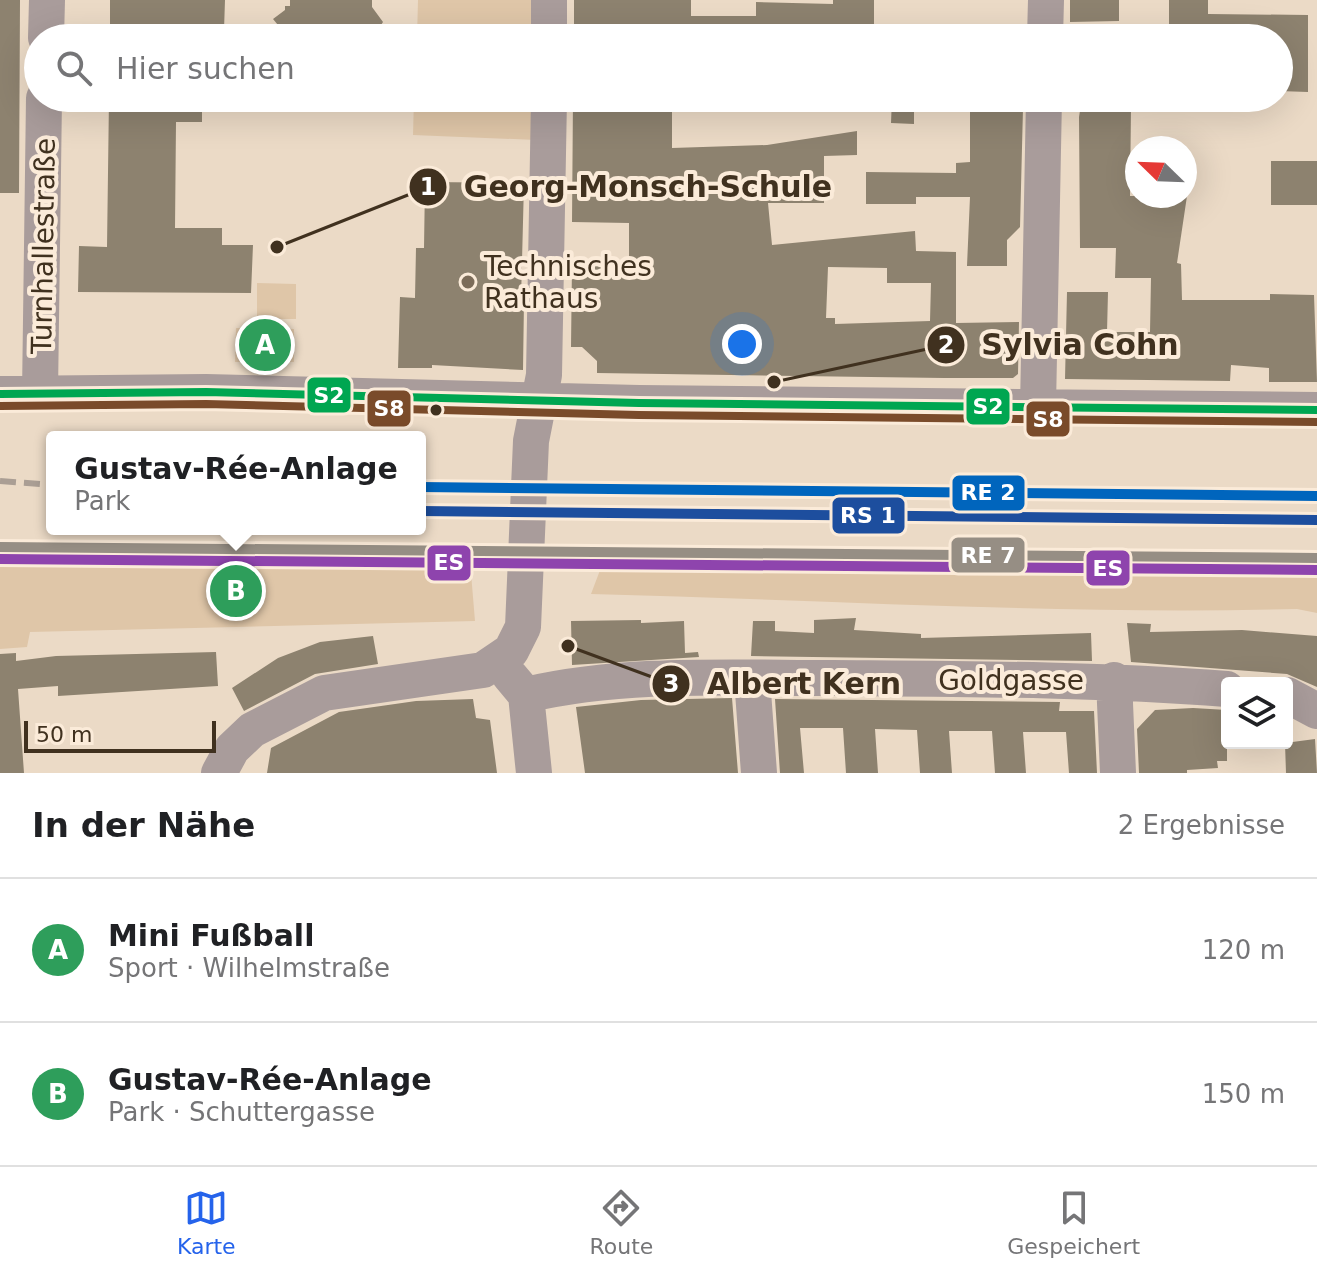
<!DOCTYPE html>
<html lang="de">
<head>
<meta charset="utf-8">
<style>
  body { margin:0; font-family:"DejaVu Sans",sans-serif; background:#f2f2f2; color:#202124 }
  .controls { position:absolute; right:24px; bottom:24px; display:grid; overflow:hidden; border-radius:8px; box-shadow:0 8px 32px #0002 }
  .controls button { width:72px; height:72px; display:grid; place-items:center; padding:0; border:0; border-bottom:2px solid #e0e0e0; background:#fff; color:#202124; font:40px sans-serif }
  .compass { position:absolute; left:1125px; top:136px; width:72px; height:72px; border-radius:50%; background:#fff; box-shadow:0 8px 32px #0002; rotate:293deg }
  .scale { position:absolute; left:24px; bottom:20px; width:192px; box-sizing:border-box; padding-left:8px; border:4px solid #40311f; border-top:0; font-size:22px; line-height:28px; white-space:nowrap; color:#40311f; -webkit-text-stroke:6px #fbebd9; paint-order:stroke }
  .you { position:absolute; left:742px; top:344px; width:28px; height:28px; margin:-20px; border:6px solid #fff; border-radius:50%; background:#1a73e8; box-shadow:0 0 0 12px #1a73e833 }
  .badge { display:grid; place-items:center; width:52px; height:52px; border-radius:50%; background:#2563eb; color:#fff; font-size:26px; font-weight:700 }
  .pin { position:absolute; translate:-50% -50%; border:4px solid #fff; box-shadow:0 2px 8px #0006 }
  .popup { position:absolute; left:46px; top:431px; width:380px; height:104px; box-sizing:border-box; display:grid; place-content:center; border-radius:8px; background:#fff; filter:drop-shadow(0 2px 6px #0005); font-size:26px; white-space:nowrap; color:#757577 }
  .popup b { font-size:30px; color:#202124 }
  .popup::after { content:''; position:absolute; left:50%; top:100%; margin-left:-16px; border:16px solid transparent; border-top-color:#fff }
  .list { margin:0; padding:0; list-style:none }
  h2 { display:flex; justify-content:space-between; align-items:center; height:104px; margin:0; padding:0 32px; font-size:34px }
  h2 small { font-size:26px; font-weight:400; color:#757577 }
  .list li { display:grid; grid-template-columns:52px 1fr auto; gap:24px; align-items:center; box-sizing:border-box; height:144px; padding:0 32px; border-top:2px solid #e0e0e0 }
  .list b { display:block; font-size:30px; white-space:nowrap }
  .list p { margin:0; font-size:26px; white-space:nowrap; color:#757577 }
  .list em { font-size:26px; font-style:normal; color:#757577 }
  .icon { flex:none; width:44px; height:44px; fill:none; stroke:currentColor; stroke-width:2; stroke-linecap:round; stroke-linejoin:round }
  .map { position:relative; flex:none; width:1317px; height:773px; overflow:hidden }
  .search { position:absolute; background:#fff; box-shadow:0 8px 32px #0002; left:24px; right:24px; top:24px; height:88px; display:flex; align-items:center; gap:20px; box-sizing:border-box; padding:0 28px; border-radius:44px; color:#757577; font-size:30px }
  .sheet { height:392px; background:#fff }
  nav { display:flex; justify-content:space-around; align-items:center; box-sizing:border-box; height:112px; border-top:2px solid #e0e0e0; background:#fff; font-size:22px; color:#757577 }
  nav a { display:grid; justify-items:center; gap:4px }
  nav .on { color:#2563eb }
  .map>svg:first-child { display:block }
</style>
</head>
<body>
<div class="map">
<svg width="1317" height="773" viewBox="0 0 1317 773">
  <rect width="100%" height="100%" fill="#ebdac6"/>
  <!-- green -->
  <path fill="#dfc6a8" d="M418,0H539L538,38H417Z
    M414,98H537L536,140L413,135Z
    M257,283L296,284V319H257Z
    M236,328L294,329V362H235Z
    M0,560L470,561L475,621L30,632L27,647L0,649Z
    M602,565L1083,575L1317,573V613L1297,609C1062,615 826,600 591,594Z"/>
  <!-- building -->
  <path fill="#8d826f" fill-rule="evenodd" d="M0,0H20L19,193H0Z
    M110,0H225L224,30L142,32V38H110Z
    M290,0H372V7L383,22L374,36H287L273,19L285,10V6H290Z
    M574,0H691V16H756V2L833,4V0H874V38H846V27H808V38H658V25L620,32V38H574Z
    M1070,0H1119V21L1070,22Z
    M1169,0H1208V14L1308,15V92L1279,91L1277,36L1193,35V38H1169Z
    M109,98H202V122H176L175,228H222V245H253L251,293L78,292L79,246L107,247Z
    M573,98H672V148L767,145L857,131V155L824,156V203H768L772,245L915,231L916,251L956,252V323L1019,322L1018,374L1013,378H944L597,373V361L582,347H571L572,265L629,266V223L572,222ZM828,267L887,268V283H931L930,321L835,324V318H826Z
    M892,98H914V124L891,123Z
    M1082,98H1102V105L1131,107L1130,196H1187L1177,263L1181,264L1182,300H1270V294L1314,295L1317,382H1269V368L1231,365L1230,381L1065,379L1067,292H1108L1107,332H1150L1151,278H1115L1116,248H1080L1079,117Z
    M970,102H1016L1023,108L1020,227L1007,240V266H967L970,197H916V204H866V172L956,173V163L970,162Z
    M1271,161H1317V205H1271Z
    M425,182L524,183L521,300H524L523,370L432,365V368H398L400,297L415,298L416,248H424Z
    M856,618L854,630L921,634V638L1091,633L1092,661L751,656L753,621H775V631L814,633V620Z
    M641,620V623L684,621L685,653L698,652L699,657L572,665L571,621Z
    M1127,623L1151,624L1150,632L1242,630L1317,636V687L1287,674L1131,662Z
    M373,636L378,664L315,674L244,711L232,688L278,658L320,642Z
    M216,652L218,686L58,696V686L18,689L24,773H0V654L16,653V661L56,656Z
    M732,698L738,773H585L576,707L641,700Z
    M473,699L476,718L490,720L497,773H267L271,748L339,712L416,701Z
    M775,699L1060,702L1059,711H1094L1097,773H1069L1066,732H1023L1026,773H995L992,731H949L952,773H920L917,730L875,729L878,773H846L843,728H800L804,773H780Z
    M1193,708L1227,710V761H1217L1218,768L1187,770V773H1139L1137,729L1155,710Z
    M1315,739L1317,773H1286L1285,743Z"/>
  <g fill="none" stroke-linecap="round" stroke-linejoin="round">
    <!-- minor -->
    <path stroke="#a99c9b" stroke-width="36" d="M549,0V38
      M46,38L47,0
      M1045,38L1046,0
      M0,394L206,392L639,403L1317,410
      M40,394L44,98
      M1038,407L1044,98
      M510,676L526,695L534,773
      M752,678L759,773
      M1114,680L1118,773
      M526,695C624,672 732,678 833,678C965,679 1096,679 1227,689
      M1287,695L1317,711
      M219,773L232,749L252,730L324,693L483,670L511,651L523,627L531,441L544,375L549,98"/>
    <!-- rail -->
    <path stroke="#aa9e94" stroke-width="6" stroke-dasharray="16 8" stroke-linecap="butt" d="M0,481L52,485"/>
    <!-- bus-1 casing -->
    <g stroke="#fbebd9" stroke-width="14">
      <path id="bus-1" d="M0,394L206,392L639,403L1317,410"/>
    </g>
    <!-- bus-2 casing -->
    <g stroke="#fbebd9" stroke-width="14">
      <path id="bus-2" d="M0,406L206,404L639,415L1317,422"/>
    </g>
    <!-- bus-1 -->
    <use href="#bus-1" stroke="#00a651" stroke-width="8"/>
    <!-- bus-2 -->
    <use href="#bus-2" stroke="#7a4b2a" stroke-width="8"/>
    <!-- rail-1 casing -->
    <g stroke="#fbebd9" stroke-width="16">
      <path id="rail-1" d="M0,547L1317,558"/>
    </g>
    <!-- rail-2 casing -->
    <g stroke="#fbebd9" stroke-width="16">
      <path id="rail-2" d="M420,511L1317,520"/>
    </g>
    <!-- rail-3 casing -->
    <g stroke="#fbebd9" stroke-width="16">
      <path id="rail-3" d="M420,487L1317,496"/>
    </g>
    <!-- rail-4 casing -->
    <g stroke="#fbebd9" stroke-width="16">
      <path id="rail-4" d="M0,559L1317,570"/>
    </g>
    <!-- rail-1 -->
    <use href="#rail-1" stroke="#968e84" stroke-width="10"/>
    <!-- rail-2 -->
    <use href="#rail-2" stroke="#1d4e9e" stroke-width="10"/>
    <!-- rail-3 -->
    <use href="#rail-3" stroke="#0065bd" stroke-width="10"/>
    <!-- rail-4 -->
    <use href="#rail-4" stroke="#8e44ad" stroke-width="10"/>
  </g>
  <!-- markers -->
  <circle fill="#7c6c59" stroke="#fbebd9" stroke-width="3" cx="468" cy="282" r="8"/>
  <circle fill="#40311f" stroke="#fbebd9" stroke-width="3" cx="436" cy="410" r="7"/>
  <g text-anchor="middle" stroke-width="8" stroke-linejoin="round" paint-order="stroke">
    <!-- street labels -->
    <g font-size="28" fill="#40311f" stroke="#fbebd9">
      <text transform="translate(43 246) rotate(-89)" y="10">Turnhallestraße</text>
      <text x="1011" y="690">Goldgasse</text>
    </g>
    <!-- poi labels -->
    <g font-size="28" fill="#40311f" stroke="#fbebd9" text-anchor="start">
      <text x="484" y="276">Technisches<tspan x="484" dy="32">Rathaus</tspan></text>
    </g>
  </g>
  <!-- callouts -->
  <path fill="none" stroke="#40311f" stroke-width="3" d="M277 247L428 187M774 382L946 345M568 646L671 684"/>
  <g fill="#40311f" stroke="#fbebd9" stroke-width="3">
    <circle cx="277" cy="247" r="8"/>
    <circle cx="774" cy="382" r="8"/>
    <circle cx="568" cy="646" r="8"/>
    <circle cx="428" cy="187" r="20"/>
    <circle cx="946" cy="345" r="20"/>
    <circle cx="671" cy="684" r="20"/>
  </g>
  <g font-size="24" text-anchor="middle" font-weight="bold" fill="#fff">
    <text x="428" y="195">1</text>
    <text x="946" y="353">2</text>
    <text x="671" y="692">3</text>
  </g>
  <g font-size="30" text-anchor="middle" font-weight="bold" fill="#40311f" stroke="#fbebd9" stroke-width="8" stroke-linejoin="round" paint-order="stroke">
    <text x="648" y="197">Georg-Monsch-Schule</text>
    <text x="1080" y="355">Sylvia Cohn</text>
    <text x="804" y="694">Albert Kern</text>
  </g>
  <g stroke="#fbebd9" stroke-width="3">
    <rect x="306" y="376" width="46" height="38" rx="8" fill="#00a651"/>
    <rect x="965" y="387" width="46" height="39" rx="8" fill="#00a651"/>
    <rect x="366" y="389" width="46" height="39" rx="8" fill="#7a4b2a"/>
    <rect x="1025" y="400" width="46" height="38" rx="8" fill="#7a4b2a"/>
    <rect x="951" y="474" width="75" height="38" rx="8" fill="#0065bd"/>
    <rect x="831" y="496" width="75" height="39" rx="8" fill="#1d4e9e"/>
    <rect x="950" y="536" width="76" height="38" rx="8" fill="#968e84"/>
    <rect x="426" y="544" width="46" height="38" rx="8" fill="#8e44ad"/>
    <rect x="1085" y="549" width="46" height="38" rx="8" fill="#8e44ad"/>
  </g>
  <g font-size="22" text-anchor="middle" font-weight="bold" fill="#fff">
    <text x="329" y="403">S2</text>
    <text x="988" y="414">S2</text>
    <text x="389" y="416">S8</text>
    <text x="1048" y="427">S8</text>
    <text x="988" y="500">RE 2</text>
    <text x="868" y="523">RS 1</text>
    <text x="988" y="563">RE 7</text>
    <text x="449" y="570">ES</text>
    <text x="1108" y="576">ES</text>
  </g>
</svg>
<div class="controls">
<button><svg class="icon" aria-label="layers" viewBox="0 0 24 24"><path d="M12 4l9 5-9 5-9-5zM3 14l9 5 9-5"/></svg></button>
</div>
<svg class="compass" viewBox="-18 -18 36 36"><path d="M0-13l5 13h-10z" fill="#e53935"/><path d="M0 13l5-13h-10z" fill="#757577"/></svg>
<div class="scale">50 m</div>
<div class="you"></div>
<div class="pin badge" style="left:265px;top:345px;background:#2e9e5b">A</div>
<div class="pin badge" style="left:236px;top:591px;background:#2e9e5b">B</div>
<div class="popup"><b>Gustav-Rée-Anlage</b>Park</div>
<div class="search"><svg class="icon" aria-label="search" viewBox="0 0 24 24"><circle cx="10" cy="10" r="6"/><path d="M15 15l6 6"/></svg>Hier suchen</div>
</div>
<section class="sheet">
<h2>In der Nähe<small>2 Ergebnisse</small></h2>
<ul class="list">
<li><span class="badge" style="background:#2e9e5b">A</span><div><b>Mini Fußball</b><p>Sport · Wilhelmstraße</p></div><em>120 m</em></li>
<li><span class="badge" style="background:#2e9e5b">B</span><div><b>Gustav-Rée-Anlage</b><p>Park · Schuttergasse</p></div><em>150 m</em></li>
</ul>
</section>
<nav>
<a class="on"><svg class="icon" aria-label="map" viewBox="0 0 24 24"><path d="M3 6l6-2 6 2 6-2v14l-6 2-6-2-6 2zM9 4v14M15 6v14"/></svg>Karte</a>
<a><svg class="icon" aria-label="directions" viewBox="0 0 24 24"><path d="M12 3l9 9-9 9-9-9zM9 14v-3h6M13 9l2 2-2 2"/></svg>Route</a>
<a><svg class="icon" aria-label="saved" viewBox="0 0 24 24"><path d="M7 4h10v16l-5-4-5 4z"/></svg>Gespeichert</a>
</nav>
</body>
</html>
